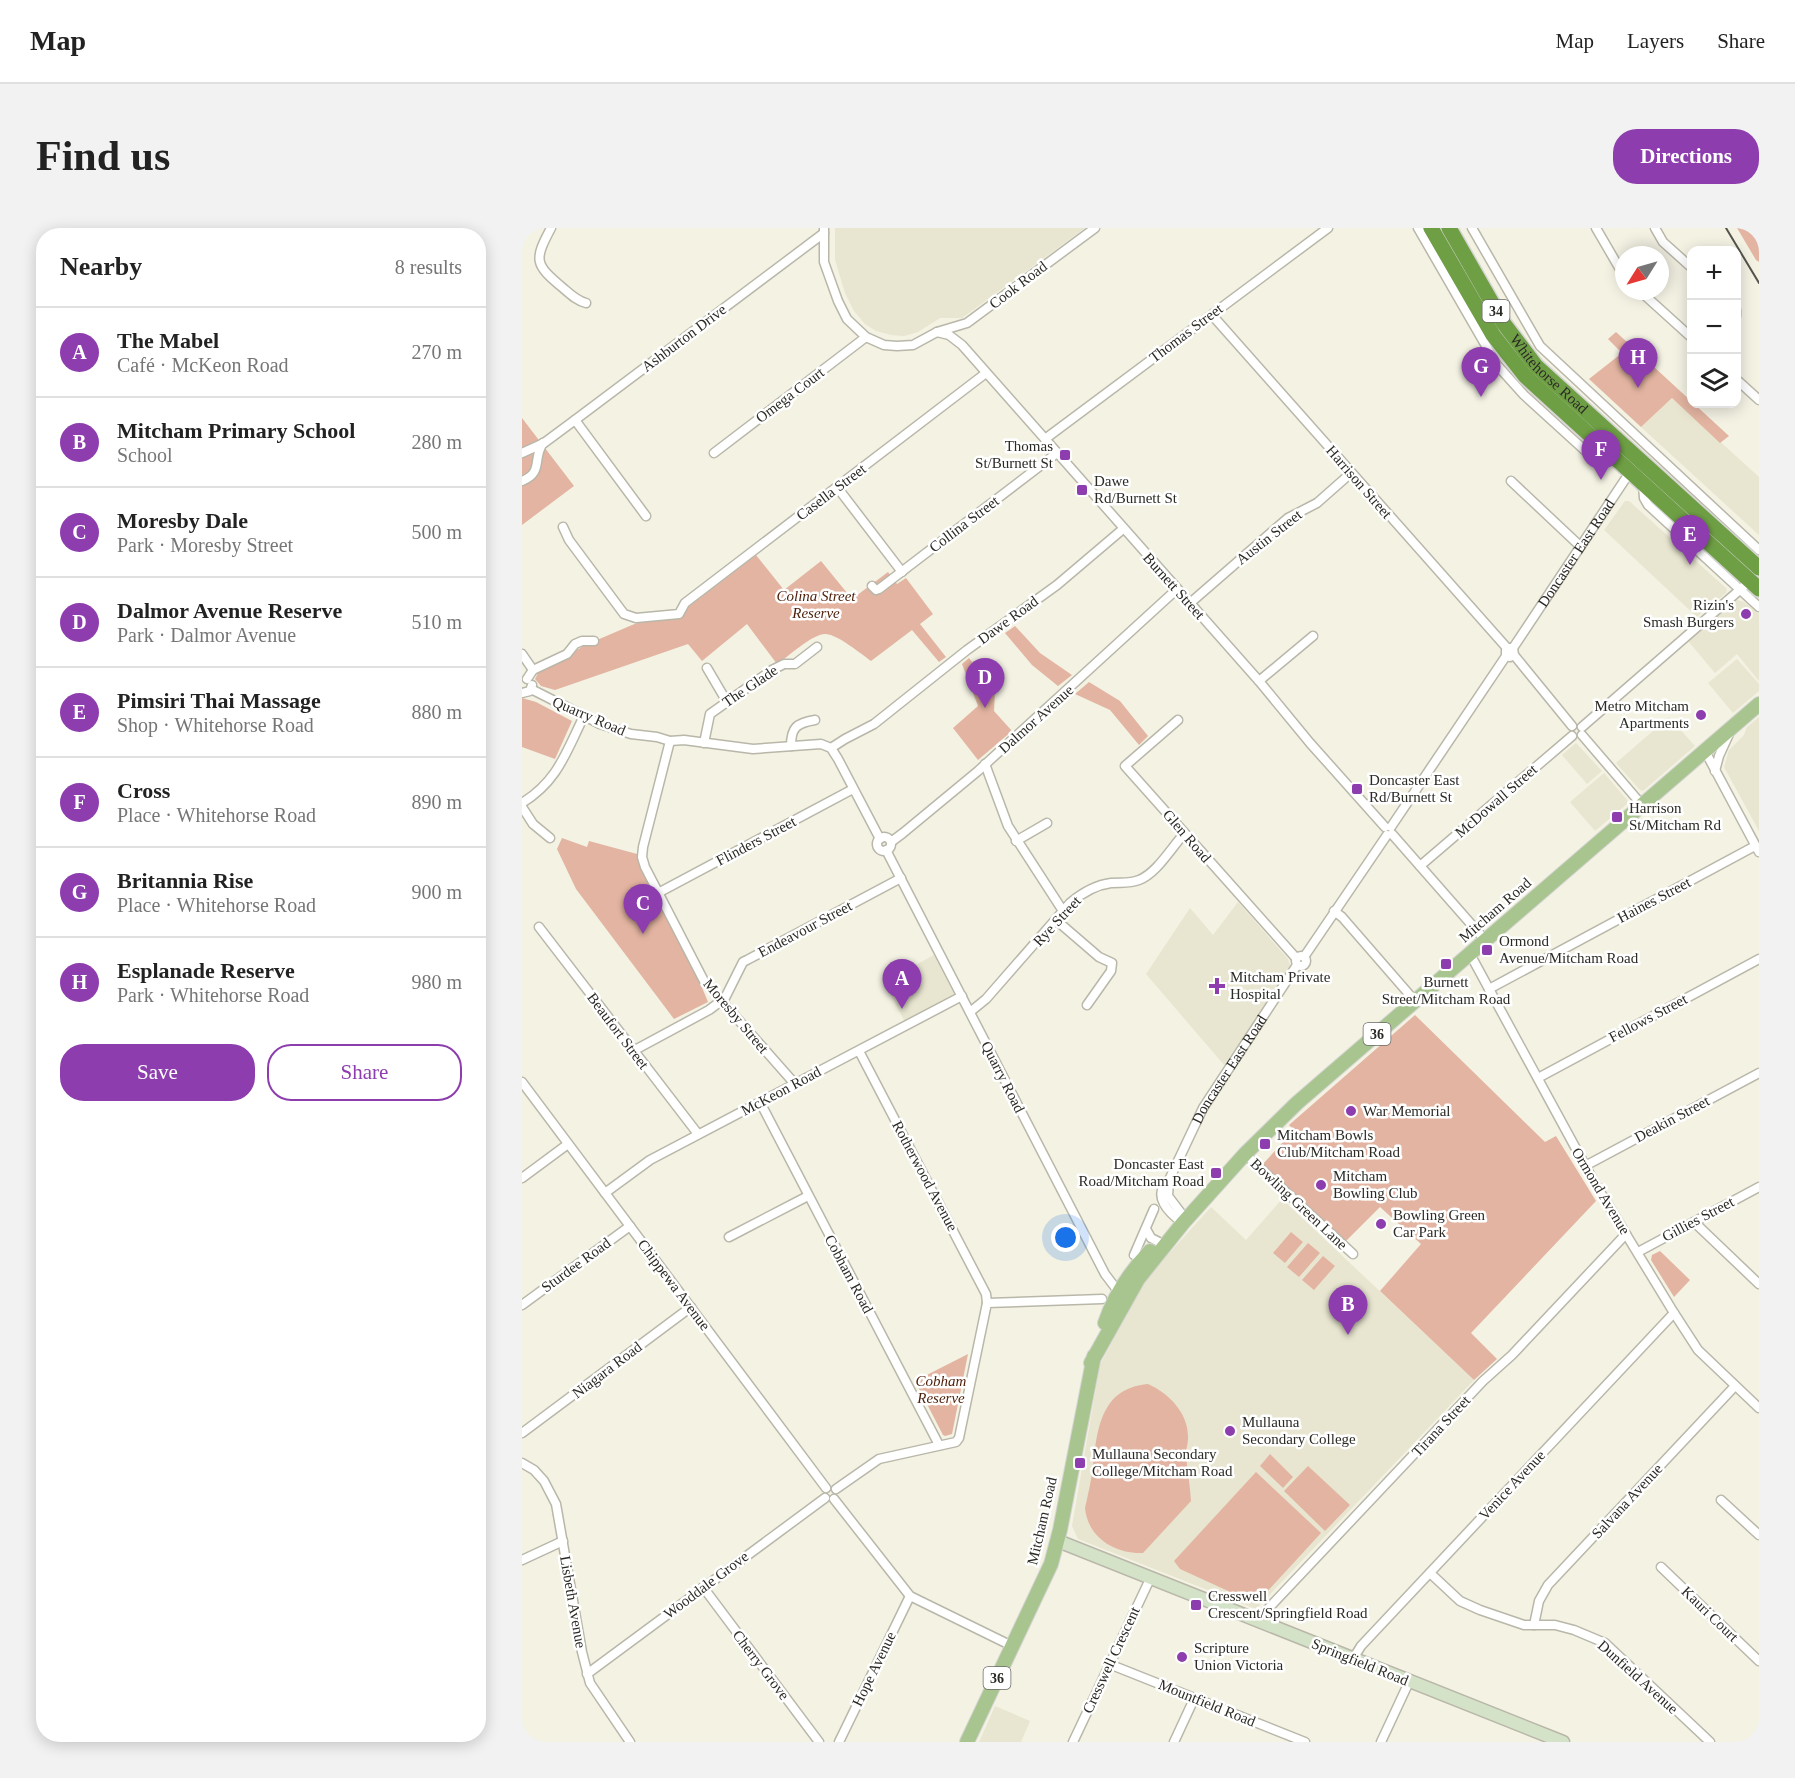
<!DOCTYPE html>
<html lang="en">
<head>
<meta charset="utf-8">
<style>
  body { margin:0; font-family:"Times New Roman",serif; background:#f2f2f2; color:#222 }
  .controls { position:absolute; right:18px; top:18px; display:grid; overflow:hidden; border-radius:12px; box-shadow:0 3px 15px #0003 }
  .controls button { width:54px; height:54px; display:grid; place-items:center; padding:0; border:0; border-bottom:2px solid #e0e0e0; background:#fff; color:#222; font:30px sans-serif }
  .compass { position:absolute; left:1093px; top:18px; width:54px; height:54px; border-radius:50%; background:#fff; box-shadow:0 3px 15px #0003; rotate:233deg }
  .you { position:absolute; left:544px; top:1010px; width:21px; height:21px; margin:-15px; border:4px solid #fff; border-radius:50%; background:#1a73e8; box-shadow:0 0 0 9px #1a73e833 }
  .badge { display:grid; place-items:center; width:39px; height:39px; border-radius:50%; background:#8d3dad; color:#fff; font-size:20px; font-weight:700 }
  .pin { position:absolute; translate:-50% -50px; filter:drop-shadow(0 2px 3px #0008) }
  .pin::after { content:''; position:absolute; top:32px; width:21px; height:18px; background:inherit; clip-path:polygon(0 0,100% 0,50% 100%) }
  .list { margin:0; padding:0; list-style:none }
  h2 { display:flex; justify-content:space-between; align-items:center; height:78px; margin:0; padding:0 24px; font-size:26px }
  h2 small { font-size:20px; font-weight:400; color:#767676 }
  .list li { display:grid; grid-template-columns:39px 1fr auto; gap:18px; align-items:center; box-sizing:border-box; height:90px; padding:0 24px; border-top:2px solid #e0e0e0 }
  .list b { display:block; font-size:22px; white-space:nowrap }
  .list p { margin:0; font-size:20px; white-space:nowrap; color:#767676 }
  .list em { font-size:20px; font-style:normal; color:#767676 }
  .actions { display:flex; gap:12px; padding:18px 24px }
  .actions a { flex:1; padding:14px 0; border:2px solid #8d3dad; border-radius:24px; text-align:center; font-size:21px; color:#8d3dad }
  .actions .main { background:#8d3dad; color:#fff }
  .icon { flex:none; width:33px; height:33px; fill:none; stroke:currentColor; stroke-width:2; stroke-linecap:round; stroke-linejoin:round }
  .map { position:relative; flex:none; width:1237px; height:1514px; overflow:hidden; border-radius:24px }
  header { display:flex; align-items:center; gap:36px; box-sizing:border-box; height:84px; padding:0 30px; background:#fff; border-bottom:2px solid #e0e0e0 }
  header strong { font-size:28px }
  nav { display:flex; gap:33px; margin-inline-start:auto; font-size:21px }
  .intro { display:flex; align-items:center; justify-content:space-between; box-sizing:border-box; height:144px; padding:0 36px }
  h1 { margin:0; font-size:42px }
  .button { padding:15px 27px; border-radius:24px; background:#8d3dad; color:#fff; font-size:21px; font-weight:700 }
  main { display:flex; gap:36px; padding:0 36px }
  aside { flex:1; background:#fff; border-radius:24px; box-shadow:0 3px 15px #0003 }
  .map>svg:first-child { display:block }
</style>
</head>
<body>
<header>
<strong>Map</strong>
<nav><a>Map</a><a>Layers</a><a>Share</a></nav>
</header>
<div class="intro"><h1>Find us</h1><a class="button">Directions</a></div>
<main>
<aside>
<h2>Nearby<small>8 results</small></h2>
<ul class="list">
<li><span class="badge">A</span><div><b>The Mabel</b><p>Café · McKeon Road</p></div><em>270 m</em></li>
<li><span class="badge">B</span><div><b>Mitcham Primary School</b><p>School</p></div><em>280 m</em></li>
<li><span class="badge">C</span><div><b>Moresby Dale</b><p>Park · Moresby Street</p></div><em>500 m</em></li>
<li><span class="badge">D</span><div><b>Dalmor Avenue Reserve</b><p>Park · Dalmor Avenue</p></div><em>510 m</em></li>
<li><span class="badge">E</span><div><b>Pimsiri Thai Massage</b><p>Shop · Whitehorse Road</p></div><em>880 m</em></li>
<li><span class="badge">F</span><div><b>Cross</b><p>Place · Whitehorse Road</p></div><em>890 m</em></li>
<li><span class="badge">G</span><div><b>Britannia Rise</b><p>Place · Whitehorse Road</p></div><em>900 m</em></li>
<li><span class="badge">H</span><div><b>Esplanade Reserve</b><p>Park · Whitehorse Road</p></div><em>980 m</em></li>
</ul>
<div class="actions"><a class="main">Save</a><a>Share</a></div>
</aside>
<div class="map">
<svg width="1237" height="1514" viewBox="0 0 1237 1514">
  <rect width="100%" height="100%" fill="#f3f2e3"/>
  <!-- built -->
  <path fill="#e8e6d0" d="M313,0H563L440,90H418L396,104L382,108L369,107L354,103L343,96L332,83L323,65L313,32Z
    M1150,170L1237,249V307L1119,199Z
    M1103,273H1107L1205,361L1204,365L1175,389L1082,302Z
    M1212,371L1222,374L1237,386V453L1215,426L1193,445L1166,413Z
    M1215,431L1237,456V463L1211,485L1186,455Z
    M1147,489L1173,518L1121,563L1118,562L1094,535Z
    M1237,489V603L1202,539L1207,522L1222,507L1225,499Z
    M1054,515L1080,543L1065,556L1040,527Z
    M1082,545L1106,573L1105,576L1073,603L1048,574Z
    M716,674L766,731L769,740L702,837L624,746L668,680L691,707Z
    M412,727L433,768L383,794L362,754Z
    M760,971L952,1152L734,1381L556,1311L550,1298L578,1137L622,1053L689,979L724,1012Z
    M473,1478L508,1493L499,1514H457Z"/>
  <!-- green -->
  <path fill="#e3b4a1" d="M1215,0H1237V34L1234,32Z
    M1094,104L1207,208L1198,215L1150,170L1119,199L1067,151L1100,125L1086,111Z
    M0,190L52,258L0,297Z
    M234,327L262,362L299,333L330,371L366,344L375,356L384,350L411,386L398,396L424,429L417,434L390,402L349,433C338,425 316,407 304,406C291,405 266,429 255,436L225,396L180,433L166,416L33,462L19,458L13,451L17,443L38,434L61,418L110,397L134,388L157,386Z
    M493,398L518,425L550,447L536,458L510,437L483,405Z
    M447,430L473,463L472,483L490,503L456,532L431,500L456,478L440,436Z
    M567,454L598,473L626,508L617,517L588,482L553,466Z
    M0,470L14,474L50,493L33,531L0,519Z
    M40,610L65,619L67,613L115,626C118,644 130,662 138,677C155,709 173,740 186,774L152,791L54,661L35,621Z
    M893,787L1023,914L1034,908L1074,973L949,1105L975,1131L952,1152L858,1063L899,1016L858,979L823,1014L741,936L772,902L767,897Z
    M769,1004L781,1014L763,1035L751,1025Z
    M786,1015L798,1025L777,1049L765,1039Z
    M1138,1023L1168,1052L1152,1069L1129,1032L1130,1027Z
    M801,1028L813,1038L792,1062L780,1052Z
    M446,1126L430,1206L423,1208L421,1207L393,1153Z
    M626,1156C648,1166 667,1186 666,1211C666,1216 664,1220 664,1225C665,1241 668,1257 669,1273L621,1325C593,1326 566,1310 563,1280C566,1267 569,1253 571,1239C575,1201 579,1160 626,1156Z
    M748,1226L771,1249L761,1260L738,1238Z
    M786,1238L828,1277L803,1303L762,1263Z
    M734,1244L799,1305L741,1368L732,1373H728L658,1341L652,1333Z"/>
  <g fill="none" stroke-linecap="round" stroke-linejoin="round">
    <!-- street casing -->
    <g stroke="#b9b7a9" stroke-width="11">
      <g id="street">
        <path d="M29,0C12,32 12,36 41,60C48,66 55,73 64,75"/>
        <path d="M302,0V34L316,73L325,91L344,109L362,117L375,118L391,117L415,104L445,95L573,0"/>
        <path d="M896,0L975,137L1002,167L1069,228L1078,234L1095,232"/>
        <path d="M950,0L1018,118L1237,322"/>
        <path d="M1074,0L1102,48"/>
        <path d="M1133,0L1141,14L1170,40"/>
        <path d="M1118,63L1170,110"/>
        <path d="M1214,82V88"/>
        <path d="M690,87L985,420"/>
        <path d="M415,104L427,107L440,117L737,453L788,515L863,599"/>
        <path d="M1214,151L1237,172"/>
        <path d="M53,192L124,288"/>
        <path d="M523,211L806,0"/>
        <path d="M0,225L22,215L53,192L302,5"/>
        <path d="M192,225L344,109"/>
        <path d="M0,253C22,244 10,231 21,215"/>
        <path d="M989,253L1058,318"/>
        <path d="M1121,256L1122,270L1126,277L1237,379"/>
        <path d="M315,259L380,344"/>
        <path d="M41,299L47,312L102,386L114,390L157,386L163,375L464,145"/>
        <path d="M350,358L354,362L357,361L535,225"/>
        <path d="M667,376L766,290L795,275L829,245"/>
        <path id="s1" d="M991,420L1108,244"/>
        <path d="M0,426L11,442"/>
        <path d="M992,427L1050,498"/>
        <path d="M185,440L205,474"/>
        <path d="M5,451L11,442L45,426L53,416L60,413H72"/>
        <path d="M737,453L791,408"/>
        <path d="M9,461L78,496L109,506L135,509L148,513L162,512L231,521L299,516L309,520L316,531L358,611"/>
        <path d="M0,465L8,463L10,457"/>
        <path d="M656,492L603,538L774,730"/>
        <path d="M1060,499L1228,353"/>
        <path d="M1060,507L1120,577"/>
        <path d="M148,513L121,619L120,629L123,639L182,753L273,856"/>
        <path d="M182,515L188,486L250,442L262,436H273L295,419"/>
        <path d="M269,518C269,500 274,495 293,492"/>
        <path d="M309,520L323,511L352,496L445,422L535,357L601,301"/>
        <path d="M1183,523L1237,624"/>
        <path d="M463,536L486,598L541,683"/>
        <path d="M1193,543L1197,528L1207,506"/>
        <path d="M0,575C36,553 44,524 62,488"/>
        <path d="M0,579L11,596L28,610"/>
        <path d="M869,599L984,428V422L986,420H991L992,427L988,429L984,428"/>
        <path d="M870,606L963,712"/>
        <circle cx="362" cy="616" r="7"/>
        <path d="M494,613L525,595"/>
        <path d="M369,614L381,605L456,543L654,362"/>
        <path d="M364,622L583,1046L599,1067"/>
        <path d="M898,638L1050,508"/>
        <path d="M136,665L331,561"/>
        <path d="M812,683L820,689L893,773"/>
        <path d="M534,692L577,729L590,735L589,743L565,777"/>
        <path d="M17,699L176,906"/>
        <path d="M948,726L1071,952L1152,1085L1176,1122L1237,1180"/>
        <circle cx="779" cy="733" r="5"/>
        <path d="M782,729L865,607"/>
        <path d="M967,761L1233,618"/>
        <path d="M448,784L464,771L548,675C560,665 573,657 589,655C599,654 607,656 617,652C635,645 649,620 662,606"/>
        <path d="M111,823L187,782L203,770L221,734L225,732L379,650"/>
        <path d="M337,823L464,1066L465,1075"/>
        <path d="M1016,850L1237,731"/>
        <path d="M0,854L304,1260"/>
        <path d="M238,874L417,1217"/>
        <path d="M723,926L831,1026"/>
        <path d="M1063,938L1237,845"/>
        <path d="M0,950L46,916"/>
        <path d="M647,952L646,968L659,985L661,995"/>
        <path d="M83,965L128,932L440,768"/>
        <path d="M1172,994L1237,1056"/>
        <path id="s2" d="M661,995C647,985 629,968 647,952L681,880L775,737"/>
        <path d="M624,1001L629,1010L637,1014"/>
        <path d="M207,1009L286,968"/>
        <path d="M1116,1024L1237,959"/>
        <path d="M612,1027L632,981"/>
        <path d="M0,1077L108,998"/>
        <path d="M0,1205L169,1079"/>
        <path d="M0,1235L12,1242L22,1253L34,1276L60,1424L68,1455L108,1514"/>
        <path d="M314,1261L357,1231L434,1214L437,1210L465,1075L580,1071"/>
        <path d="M312,1271L388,1368L490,1418"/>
        <path d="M1199,1272L1237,1307"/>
        <path d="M0,1332L41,1313"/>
        <path d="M1139,1339L1237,1433"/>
        <path d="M908,1345L938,1373L958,1382L1002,1397H1033L1052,1402L1083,1415L1188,1514"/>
        <path d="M181,1359L297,1514"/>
        <path d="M738,1394L743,1384L961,1153L990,1127L1104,1006"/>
        <path d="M1012,1397L1017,1373L1026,1357L1213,1158"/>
        <path d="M831,1431L839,1418L1152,1085"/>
        <path d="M587,1436L783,1514"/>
        <path d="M65,1446L303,1270"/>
        <path d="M317,1514L388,1368"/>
        <path d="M551,1514L628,1351"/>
        <path d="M652,1514L672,1471"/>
        <path d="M859,1514L887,1454"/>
        <path d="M1233,1514L1237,1510"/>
      </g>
    </g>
    <!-- secondary casing -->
    <g stroke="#b9b7a9" stroke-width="15">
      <path id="secondary" d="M536,1313L1041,1514"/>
    </g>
    <!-- primary casing -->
    <g stroke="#d5d4d3" stroke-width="16">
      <path id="primary" d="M583,1095C592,1068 608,1044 628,1023
        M569,1135L616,1051L661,995L723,926L775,875L1237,476
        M445,1514L529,1336L538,1302L572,1128"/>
    </g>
    <!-- highway casing -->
    <g stroke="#d5d4d3" stroke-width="18">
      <g id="highway">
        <path d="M909,0L971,107L1003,148L1237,361"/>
        <path id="s3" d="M927,0L982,96L1014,138L1237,340"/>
      </g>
    </g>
    <!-- street -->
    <use href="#street" stroke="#fff" stroke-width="8"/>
    <!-- secondary -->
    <use href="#secondary" stroke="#d4e2c7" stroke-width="12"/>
    <!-- primary -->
    <use href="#primary" stroke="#a9c58f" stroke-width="14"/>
    <!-- highway -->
    <use href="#highway" stroke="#6f9f45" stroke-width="15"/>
    <!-- rail -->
    <path stroke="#55544d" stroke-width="2" d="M1204,0L1237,55"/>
  </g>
  <!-- markers -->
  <g fill="#8d3dad" stroke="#fff" stroke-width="2">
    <rect x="537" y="221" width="12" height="12" rx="3"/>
    <rect x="554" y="256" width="12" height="12" rx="3"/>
    <circle cx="1224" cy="386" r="6"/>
    <circle cx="1179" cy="487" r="6"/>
    <rect x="829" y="555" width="12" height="12" rx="3"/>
    <rect x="1089" y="583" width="12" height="12" rx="3"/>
    <rect x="959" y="716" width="12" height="12" rx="3"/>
    <rect x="918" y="730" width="12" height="12" rx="3"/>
    <path d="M692 749h6v6h6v6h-6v6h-6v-6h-6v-6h6z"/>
    <circle cx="829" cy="883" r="6"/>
    <rect x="737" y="910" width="12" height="12" rx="3"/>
    <rect x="688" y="939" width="12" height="12" rx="3"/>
    <circle cx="799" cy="957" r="6"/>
    <circle cx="859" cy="996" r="6"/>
    <circle cx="708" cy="1203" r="6"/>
    <rect x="552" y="1229" width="12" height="12" rx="3"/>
    <rect x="668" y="1371" width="12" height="12" rx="3"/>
    <circle cx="660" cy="1429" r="6"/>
  </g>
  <g text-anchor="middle" stroke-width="5" stroke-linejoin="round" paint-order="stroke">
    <!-- shield labels -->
    <g fill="#fff" stroke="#6b6a66" stroke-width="1.5">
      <rect x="960.5" y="72" width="27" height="22" rx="4.5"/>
      <rect x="841.5" y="795" width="27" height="22" rx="4.5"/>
      <rect x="461.5" y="1439" width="27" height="22" rx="4.5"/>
    </g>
    <g font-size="14" font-weight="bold" fill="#2b2a25">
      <text x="974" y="88">34</text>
      <text x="855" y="811">36</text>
      <text x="475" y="1455">36</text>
    </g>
    <!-- street labels -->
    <g font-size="15" fill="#2b2a25" stroke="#fff">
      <text transform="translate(496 57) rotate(-37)" y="5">Cook Road</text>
      <text transform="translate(664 105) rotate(-37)" y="5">Thomas Street</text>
      <text transform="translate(162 110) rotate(-37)" y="5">Ashburton Drive</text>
      <text dy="5" stroke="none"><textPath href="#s3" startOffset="178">Whitehorse Road</textPath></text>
      <text transform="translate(268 167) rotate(-37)" y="5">Omega Court</text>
      <text transform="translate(837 254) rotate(49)" y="5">Harrison Street</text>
      <text transform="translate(309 264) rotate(-37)" y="5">Casella Street</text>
      <text transform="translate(442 296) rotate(-37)" y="5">Collina Street</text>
      <text transform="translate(747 309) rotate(-38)" y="5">Austin Street</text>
      <text dy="5" stroke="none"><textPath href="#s1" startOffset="114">Doncaster East Road</textPath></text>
      <text transform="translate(652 358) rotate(48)" y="5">Burnett Street</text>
      <text transform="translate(486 392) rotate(-36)" y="5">Dawe Road</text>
      <text transform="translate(228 458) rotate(-34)" y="5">The Glade</text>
      <text transform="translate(67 488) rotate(23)" y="5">Quarry Road</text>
      <text transform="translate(514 491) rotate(-42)" y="5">Dalmor Avenue</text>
      <text transform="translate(974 573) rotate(-41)" y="5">McDowall Street</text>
      <text transform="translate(665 608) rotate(49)" y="5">Glen Road</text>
      <text transform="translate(234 613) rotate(-28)" y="5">Flinders Street</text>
      <text transform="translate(1132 672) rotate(-28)" y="5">Haines Street</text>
      <text transform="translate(973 682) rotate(-41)" y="5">Mitcham Road</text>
      <text transform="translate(535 693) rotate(-47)" y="5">Rye Street</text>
      <text transform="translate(283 701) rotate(-28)" y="5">Endeavour Street</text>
      <text transform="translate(214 788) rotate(50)" y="5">Moresby Street</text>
      <text transform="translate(1126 790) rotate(-28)" y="5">Fellows Street</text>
      <text transform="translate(96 803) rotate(53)" y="5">Beaufort Street</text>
      <text dy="5" stroke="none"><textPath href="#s2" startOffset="180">Doncaster East Road</textPath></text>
      <text transform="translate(481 849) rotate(63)" y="5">Quarry Road</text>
      <text transform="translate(259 863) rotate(-28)" y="5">McKeon Road</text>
      <text transform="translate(1150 891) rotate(-28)" y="5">Deakin Street</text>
      <text transform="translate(403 948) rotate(62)" y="5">Rotherwood Avenue</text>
      <text transform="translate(1079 963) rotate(59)" y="5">Ormond Avenue</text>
      <text transform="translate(777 976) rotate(43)" y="5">Bowling Green Lane</text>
      <text transform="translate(1176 991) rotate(-28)" y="5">Gillies Street</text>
      <text transform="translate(54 1037) rotate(-36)" y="5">Sturdee Road</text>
      <text transform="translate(327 1046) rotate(62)" y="5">Cobham Road</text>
      <text transform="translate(152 1057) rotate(53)" y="5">Chippewa Avenue</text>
      <text transform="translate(85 1142) rotate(-37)" y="5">Niagara Road</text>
      <text transform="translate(919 1198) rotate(-47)" y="5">Tirana Street</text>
      <text transform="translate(990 1257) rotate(-47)" y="5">Venice Avenue</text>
      <text transform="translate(1105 1273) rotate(-47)" y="5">Salvana Avenue</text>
      <text transform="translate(520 1293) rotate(-77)" y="5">Mitcham Road</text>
      <text transform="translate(184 1357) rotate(-37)" y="5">Wooddale Grove</text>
      <text transform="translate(51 1374) rotate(80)" y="5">Lisbeth Avenue</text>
      <text transform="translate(1188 1386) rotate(44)" y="5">Kauri Court</text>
      <text transform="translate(589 1432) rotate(-65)" y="5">Cresswell Crescent</text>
      <text transform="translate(838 1434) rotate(22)" y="5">Springfield Road</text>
      <text transform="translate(239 1437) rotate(53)" y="5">Cherry Grove</text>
      <text transform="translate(352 1441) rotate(-64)" y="5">Hope Avenue</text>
      <text transform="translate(1116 1449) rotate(42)" y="5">Dunfield Avenue</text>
      <text transform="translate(685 1475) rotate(22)" y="5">Mountfield Road</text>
    </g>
    <!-- poi labels -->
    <g font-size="15" fill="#2b2a25" stroke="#fff" text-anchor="start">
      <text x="531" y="223" text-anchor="end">Thomas<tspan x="531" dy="17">St/Burnett St</tspan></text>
      <text x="572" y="258">Dawe<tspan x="572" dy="17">Rd/Burnett St</tspan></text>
      <text x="1212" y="382" text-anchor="end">Rizin's<tspan x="1212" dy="17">Smash Burgers</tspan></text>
      <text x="1167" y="483" text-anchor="end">Metro Mitcham<tspan x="1167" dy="17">Apartments</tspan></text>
      <text x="847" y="557">Doncaster East<tspan x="847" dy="17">Rd/Burnett St</tspan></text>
      <text x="1107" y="585">Harrison<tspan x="1107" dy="17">St/Mitcham Rd</tspan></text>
      <text x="977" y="718">Ormond<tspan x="977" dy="17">Avenue/Mitcham Road</tspan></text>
      <text x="708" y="754">Mitcham Private<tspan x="708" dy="17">Hospital</tspan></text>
      <text x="924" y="759" text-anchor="middle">Burnett<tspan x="924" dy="17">Street/Mitcham Road</tspan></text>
      <text x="841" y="888">War Memorial</text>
      <text x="755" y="912">Mitcham Bowls<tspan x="755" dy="17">Club/Mitcham Road</tspan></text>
      <text x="682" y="941" text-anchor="end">Doncaster East<tspan x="682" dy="17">Road/Mitcham Road</tspan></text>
      <text x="811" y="953">Mitcham<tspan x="811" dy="17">Bowling Club</tspan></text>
      <text x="871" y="992">Bowling Green<tspan x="871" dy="17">Car Park</tspan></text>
      <text x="720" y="1199">Mullauna<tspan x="720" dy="17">Secondary College</tspan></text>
      <text x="570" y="1231">Mullauna Secondary<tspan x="570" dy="17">College/Mitcham Road</tspan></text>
      <text x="686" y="1373">Cresswell<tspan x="686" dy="17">Crescent/Springfield Road</tspan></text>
      <text x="672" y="1425">Scripture<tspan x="672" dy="17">Union Victoria</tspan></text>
    </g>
    <!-- park labels -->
    <g font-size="15" font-style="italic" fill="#4c1d07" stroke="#fff">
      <text x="294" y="373">Colina Street<tspan x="294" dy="17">Reserve</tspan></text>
      <text x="419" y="1158">Cobham<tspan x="419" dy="17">Reserve</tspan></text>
    </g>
  </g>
</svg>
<div class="controls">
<button>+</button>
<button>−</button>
<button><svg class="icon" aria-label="layers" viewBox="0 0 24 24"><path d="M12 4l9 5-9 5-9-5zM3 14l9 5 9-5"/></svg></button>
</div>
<svg class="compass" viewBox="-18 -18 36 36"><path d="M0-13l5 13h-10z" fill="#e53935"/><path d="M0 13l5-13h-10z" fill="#767676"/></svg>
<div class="you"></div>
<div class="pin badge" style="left:380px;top:781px">A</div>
<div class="pin badge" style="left:826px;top:1107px">B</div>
<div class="pin badge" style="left:121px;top:706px">C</div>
<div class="pin badge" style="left:463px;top:480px">D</div>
<div class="pin badge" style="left:1168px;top:337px">E</div>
<div class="pin badge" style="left:1079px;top:252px">F</div>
<div class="pin badge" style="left:959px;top:169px">G</div>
<div class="pin badge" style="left:1116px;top:160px">H</div>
</div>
</main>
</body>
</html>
